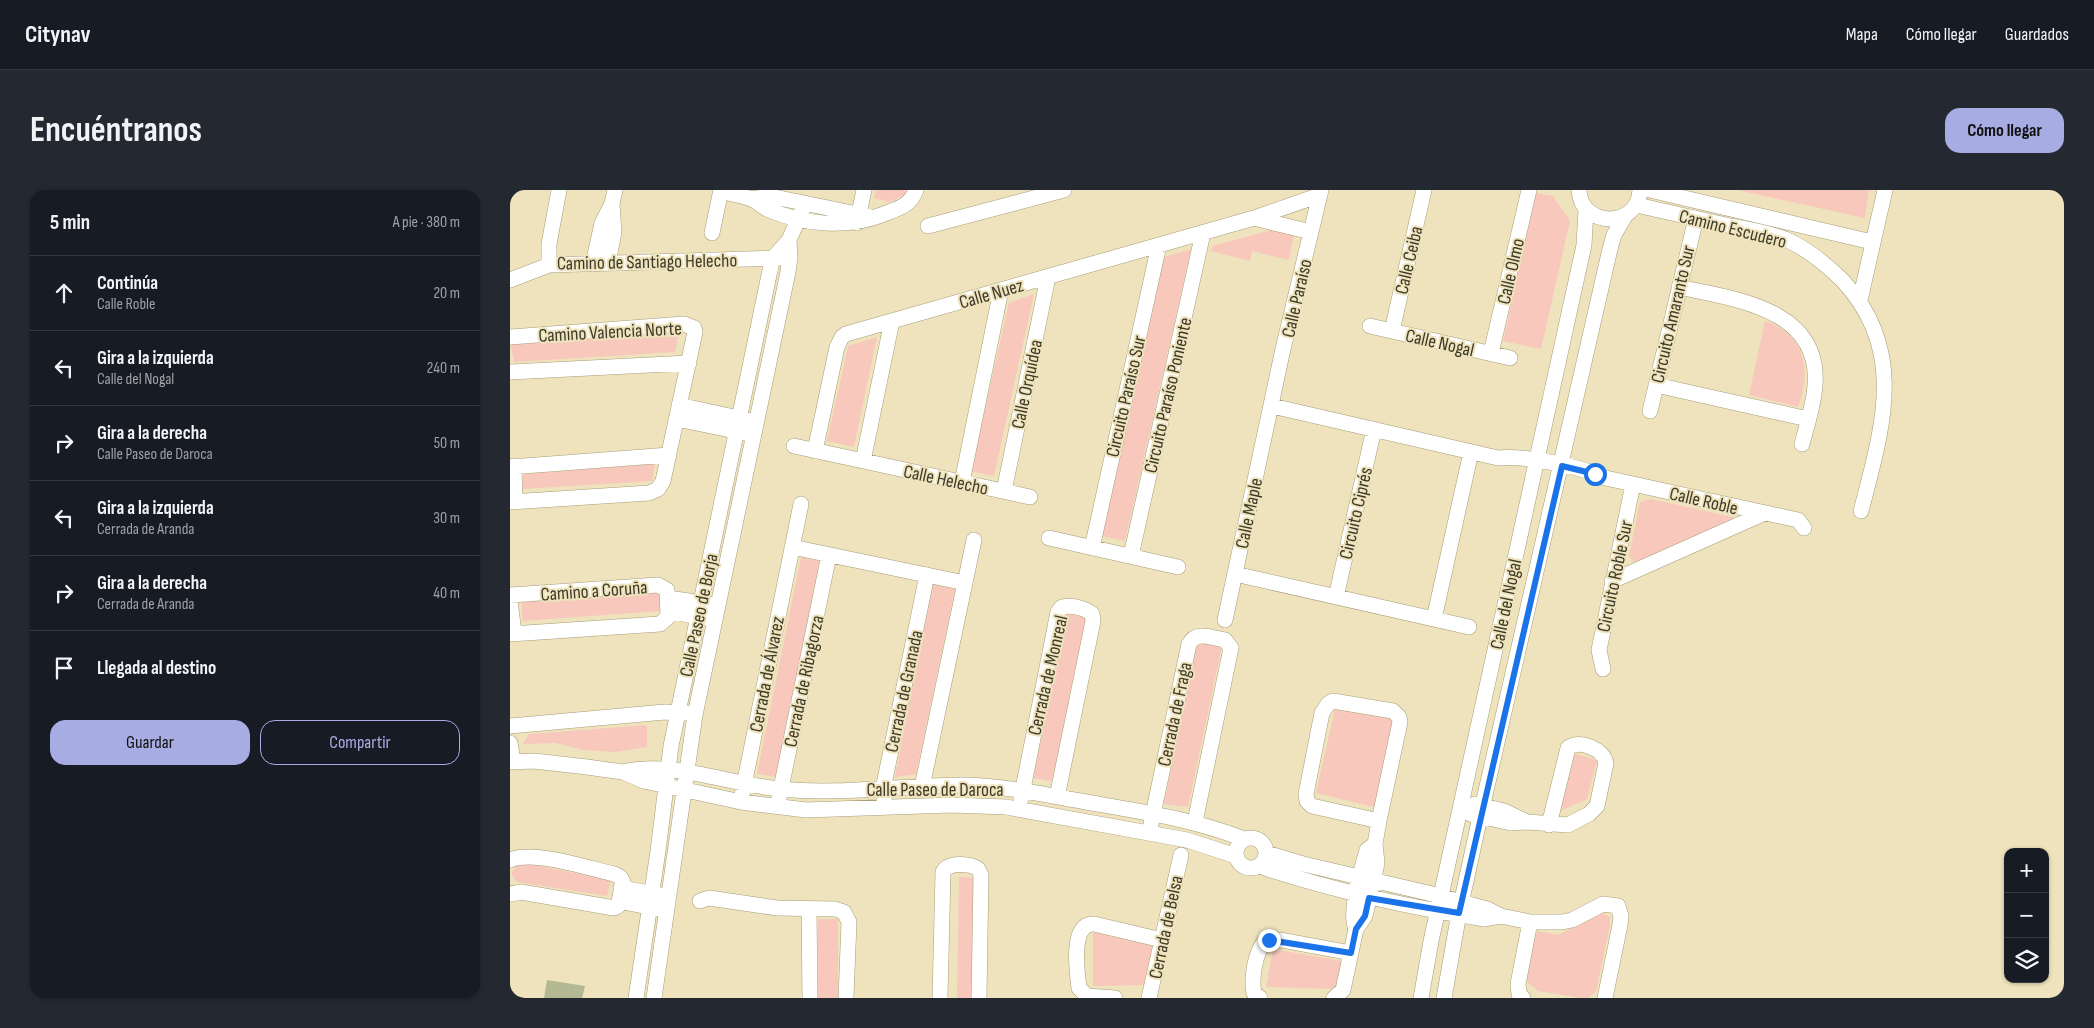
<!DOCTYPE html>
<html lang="es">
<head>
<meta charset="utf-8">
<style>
  body { margin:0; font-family:"Sofia Sans Condensed",sans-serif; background:#242831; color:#f1f3f6 }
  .controls { position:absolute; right:15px; bottom:15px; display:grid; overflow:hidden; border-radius:10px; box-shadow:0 1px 4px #0004 }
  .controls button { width:45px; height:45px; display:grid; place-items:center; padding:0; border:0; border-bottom:1px solid #363941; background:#171b24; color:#f1f3f6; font:25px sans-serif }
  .stop { position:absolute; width:15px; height:15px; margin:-11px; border:4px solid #1a73e8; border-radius:50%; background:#fff }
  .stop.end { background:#1a73e8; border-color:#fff; box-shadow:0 1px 5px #0008 }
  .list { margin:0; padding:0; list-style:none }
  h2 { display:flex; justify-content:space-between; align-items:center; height:65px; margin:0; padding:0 20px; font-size:21px }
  h2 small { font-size:16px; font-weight:400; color:#9ea1a6 }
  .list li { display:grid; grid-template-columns:32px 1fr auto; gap:15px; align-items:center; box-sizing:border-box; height:75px; padding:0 20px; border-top:1px solid #363941 }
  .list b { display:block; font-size:19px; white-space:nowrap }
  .list p { margin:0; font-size:16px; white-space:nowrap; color:#9ea1a6 }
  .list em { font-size:16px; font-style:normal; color:#9ea1a6 }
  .actions { display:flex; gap:10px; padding:15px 20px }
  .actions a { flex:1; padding:11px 0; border:1px solid #a7ace3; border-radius:15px; text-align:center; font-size:18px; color:#a7ace3 }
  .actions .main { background:#a7ace3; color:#111 }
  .icon { flex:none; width:28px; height:28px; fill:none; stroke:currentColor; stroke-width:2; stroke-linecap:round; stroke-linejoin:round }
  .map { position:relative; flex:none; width:1554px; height:808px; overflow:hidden; border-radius:15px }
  header { display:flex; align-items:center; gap:30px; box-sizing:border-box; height:70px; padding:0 25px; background:#171b24; border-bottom:1px solid #363941 }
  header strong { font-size:24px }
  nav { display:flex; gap:28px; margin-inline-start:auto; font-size:18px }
  .intro { display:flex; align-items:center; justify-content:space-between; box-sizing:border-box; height:120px; padding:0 30px }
  h1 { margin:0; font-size:35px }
  .button { padding:12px 22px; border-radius:15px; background:#a7ace3; color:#111; font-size:18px; font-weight:700 }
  main { display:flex; gap:30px; padding:0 30px }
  aside { flex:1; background:#171b24; border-radius:15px; box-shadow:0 1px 4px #0004 }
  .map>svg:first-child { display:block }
</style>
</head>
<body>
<header>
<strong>Citynav</strong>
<nav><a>Mapa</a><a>Cómo llegar</a><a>Guardados</a></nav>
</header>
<div class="intro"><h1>Encuéntranos</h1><a class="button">Cómo llegar</a></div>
<main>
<aside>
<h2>5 min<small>A pie · 380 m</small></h2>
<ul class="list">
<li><svg class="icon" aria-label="ahead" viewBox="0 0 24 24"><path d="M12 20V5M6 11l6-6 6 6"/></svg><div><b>Continúa</b><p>Calle Roble</p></div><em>20 m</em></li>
<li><svg class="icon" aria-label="left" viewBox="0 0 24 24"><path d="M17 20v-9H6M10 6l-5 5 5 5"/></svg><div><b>Gira a la izquierda</b><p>Calle del Nogal</p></div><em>240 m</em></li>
<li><svg class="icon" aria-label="right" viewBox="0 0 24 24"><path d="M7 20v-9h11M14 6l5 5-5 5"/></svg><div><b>Gira a la derecha</b><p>Calle Paseo de Daroca</p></div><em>50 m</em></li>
<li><svg class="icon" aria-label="left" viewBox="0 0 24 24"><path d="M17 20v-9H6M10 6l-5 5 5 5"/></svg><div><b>Gira a la izquierda</b><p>Cerrada de Aranda</p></div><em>30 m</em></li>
<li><svg class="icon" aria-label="right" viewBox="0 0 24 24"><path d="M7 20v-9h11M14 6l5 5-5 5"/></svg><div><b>Gira a la derecha</b><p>Cerrada de Aranda</p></div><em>40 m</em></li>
<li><svg class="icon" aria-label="arrive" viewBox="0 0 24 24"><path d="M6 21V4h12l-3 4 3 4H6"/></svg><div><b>Llegada al destino</b></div></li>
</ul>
<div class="actions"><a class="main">Guardar</a><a>Compartir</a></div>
</aside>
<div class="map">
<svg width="1554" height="808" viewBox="0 0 1554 808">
  <rect width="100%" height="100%" fill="#eee3bc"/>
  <!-- green -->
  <path fill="#f8c8bc" d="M366,0H399L398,3L379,12L364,8Z
    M1227,0H1359L1355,28Z
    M1026,3L1043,6L1060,31L1031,159L993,151Z
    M761,40L784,45L779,70L742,61L740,71L701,61L703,56Z
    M681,59L615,351L592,346L654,67Z
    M524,104L484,286L461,281L499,113Z
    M1255,131C1295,145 1302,180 1288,217L1239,205Z
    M85,147H168L165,162L4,172L0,152Z
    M367,147L344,257L317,251L338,156Z
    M145,274L142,291L13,299V284Z
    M1141,309L1231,329L1124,373L1119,366L1130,312Z
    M291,367L311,372L266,587L247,584Z
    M423,394L445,399L406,584L385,587Z
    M151,402V421L12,431V412Z
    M557,424L577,428L542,591L523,588Z
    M687,452L712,456L678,617L654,614Z
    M825,519L884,528L864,617L806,603Z
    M137,535V557L105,562L74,560L45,553L13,554L19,544Z
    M1062,563L1087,570L1077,609L1050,621Z
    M7,675H25L101,690L97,706L7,692L1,684Z
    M449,687L466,688L464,808H447Z
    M1092,723L1100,727V736L1086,801L1078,808H1071L1028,801L1015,790L1024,748L1028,741L1048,745Z
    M308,729H328V808H308Z
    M583,742L645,755L635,795L583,796Z
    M763,759L831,771L832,785L826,799L756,797Z"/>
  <!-- building -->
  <path fill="#b3b992" d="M37,790L75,796L72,808H34Z"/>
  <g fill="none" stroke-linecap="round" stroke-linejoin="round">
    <!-- minor casing -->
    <g stroke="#a79d77" stroke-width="16">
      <path id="minor" d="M1069,0C1071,38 1128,39 1130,0
        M1140,0L1362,52
        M211,1C220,4 232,5 241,9C247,11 251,16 257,19C294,35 337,39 374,24C389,18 400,16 406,0
        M242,9L259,6L362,27
        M1127,15C1156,22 1186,28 1216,35C1236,39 1256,42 1275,49C1298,59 1316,74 1333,91C1398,161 1372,239 1351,321
        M744,28L801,42
        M347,33L354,0
        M418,36L554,0
        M202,43L211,0
        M98,73L104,42L102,14
        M83,74L92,33L102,14L105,0
        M39,75V54L49,0
        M0,90L39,75L271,68
        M1169,97C1223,109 1311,118 1305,195C1304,214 1297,235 1292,254
        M1350,110L1375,0
        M860,136L1000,168
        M882,141L914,0
        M0,147L174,134L184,138L185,142L153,291L148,299L139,303L0,312
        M981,163L1019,0
        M0,182L179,173
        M1146,195L1298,229
        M169,215L238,230
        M762,216L988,268C1009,265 1073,276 1091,287L1288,330L1294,338
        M1140,221L1186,28
        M167,229L235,243
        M284,256L520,307
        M305,261L327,157L332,147L336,144L744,28L810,5
        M353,271L382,131
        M4,276L5,311
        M0,277L159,265
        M452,292L491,100
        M494,301L538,87
        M539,348L668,377
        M282,357L455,393
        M582,358L649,55
        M621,366L693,43
        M725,384L959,437
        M1102,391L1255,323
        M0,405L148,395L157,400L158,427L150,434L0,444
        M826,407L864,239
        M158,408L199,414
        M0,411L4,443
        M158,421L196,428
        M924,429L961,262
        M715,430L773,159L811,0
        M1093,479L1089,460L1123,294
        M0,536L155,522L176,523
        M0,553L3,571
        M0,572L24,571L77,577L113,582L134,591L231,612L296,620L442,615L496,617L677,650L726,666
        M113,582C162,570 221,595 270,599C332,605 394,595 456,595C496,596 536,605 576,612C629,621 683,629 734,649
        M412,597L464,350
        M232,605L291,314
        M269,608L319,365
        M374,609L373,599L417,385
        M511,609L548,422L552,417C562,415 575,418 582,424L583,431L547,607
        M965,614L994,621L1017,632
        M960,624L1001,633L1017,632L1058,635L1079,624L1087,616L1096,573C1094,559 1069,549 1058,558L1039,635
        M641,634L679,454C687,440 702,448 715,450L721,458L685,632
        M726 663a15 15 0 1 1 30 0a15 15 0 1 1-30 0Z
        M756,663L793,674L918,703L977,719L991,726L1020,732H1052L1062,730L1093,714L1108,716L1111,726L1110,735L1095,808
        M0,670C25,660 77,678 104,684L110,687L113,692L108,716L104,718L11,702L0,704
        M749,676C823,701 898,717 975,729L991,726
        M111,698L150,705
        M109,711L148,719
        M190,711L199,708L267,718L325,719L334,722L339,732L336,808
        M299,719L300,808
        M846,739C838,721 852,679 857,660L865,654
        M126,808L148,661L161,556L259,85L263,68L279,50L295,14
        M144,808L185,525L278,82L280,67L279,50
        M430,808L433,682C438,672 460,673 468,679L471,685L469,808
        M605,808L577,806L569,798C567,782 560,732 584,734L652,750
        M639,808L671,665
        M750,808L744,803C741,789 745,762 755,751L771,750L841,763
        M824,808L833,800L846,739L855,726L867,673L865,654L869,631L890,532L889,527L883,521L823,511L818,514L812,523L796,604L797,611L802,616L869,631
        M911,808L921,751L1074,55L1076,20
        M934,808L949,723L970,627L1100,59L1104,45L1115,26
        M1013,808L1009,804L1008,794L1020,732"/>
    </g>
    <!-- minor -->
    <use href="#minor" stroke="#fff" stroke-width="15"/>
  </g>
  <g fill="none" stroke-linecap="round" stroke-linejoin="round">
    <!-- route -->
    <path stroke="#1a73e8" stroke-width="6" d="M759,750L841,763L846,739L855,726L859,708L949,723L1052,276L1085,284"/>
  </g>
  <g text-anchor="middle" stroke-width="4" stroke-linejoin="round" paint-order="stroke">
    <!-- street labels -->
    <g font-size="19" fill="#3e3a2a" stroke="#eee3bc">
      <text transform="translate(1223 38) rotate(14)" y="7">Camino Escudero</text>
      <text transform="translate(898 70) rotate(-77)" y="7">Calle Ceiba</text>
      <text transform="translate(137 71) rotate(-1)" y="7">Camino de Santiago Helecho</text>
      <text transform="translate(1000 81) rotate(-77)" y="7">Calle Olmo</text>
      <text transform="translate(481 103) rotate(-16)" y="7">Calle Nuez</text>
      <text transform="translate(786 108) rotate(-77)" y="7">Calle Paraíso</text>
      <text transform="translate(1162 124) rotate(-77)" y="7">Circuito Amaranto Sur</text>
      <text transform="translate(100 141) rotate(-3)" y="7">Camino Valencia Norte</text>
      <text transform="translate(930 152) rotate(13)" y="7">Calle Nogal</text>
      <text transform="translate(516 194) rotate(-78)" y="7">Calle Orquídea</text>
      <text transform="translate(657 205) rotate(-77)" y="7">Circuito Paraíso Poniente</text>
      <text transform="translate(615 206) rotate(-77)" y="7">Circuito Paraíso Sur</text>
      <text transform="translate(436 289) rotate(12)" y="7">Calle Helecho</text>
      <text transform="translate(1194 310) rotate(13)" y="7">Calle Roble</text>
      <text transform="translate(738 323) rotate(-78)" y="7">Calle Maple</text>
      <text transform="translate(845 323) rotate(-77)" y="7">Circuito Ciprés</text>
      <text transform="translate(1104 386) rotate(-78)" y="7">Circuito Roble Sur</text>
      <text transform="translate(84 400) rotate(-4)" y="7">Camino a Coruña</text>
      <text transform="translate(995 414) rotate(-78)" y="7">Calle del Nogal</text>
      <text transform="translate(188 425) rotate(-78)" y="7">Calle Paseo de Borja</text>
      <text transform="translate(256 484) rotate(-79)" y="7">Cerrada de Álvarez</text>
      <text transform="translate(537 485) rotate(-77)" y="7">Cerrada de Monreal</text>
      <text transform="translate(293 491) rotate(-78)" y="7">Cerrada de Ribagorza</text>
      <text transform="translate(393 501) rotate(-78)" y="7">Cerrada de Granada</text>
      <text transform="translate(664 524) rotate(-78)" y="7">Cerrada de Fraga</text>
      <text x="425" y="606">Calle Paseo de Daroca</text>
      <text transform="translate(655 737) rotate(-78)" y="7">Cerrada de Belsa</text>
    </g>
  </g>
</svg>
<div class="controls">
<button>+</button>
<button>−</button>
<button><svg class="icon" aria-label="layers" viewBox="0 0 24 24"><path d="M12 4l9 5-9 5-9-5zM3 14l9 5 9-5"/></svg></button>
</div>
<div class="stop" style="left:1085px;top:284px"></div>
<div class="stop end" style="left:759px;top:750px"></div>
</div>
</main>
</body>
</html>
